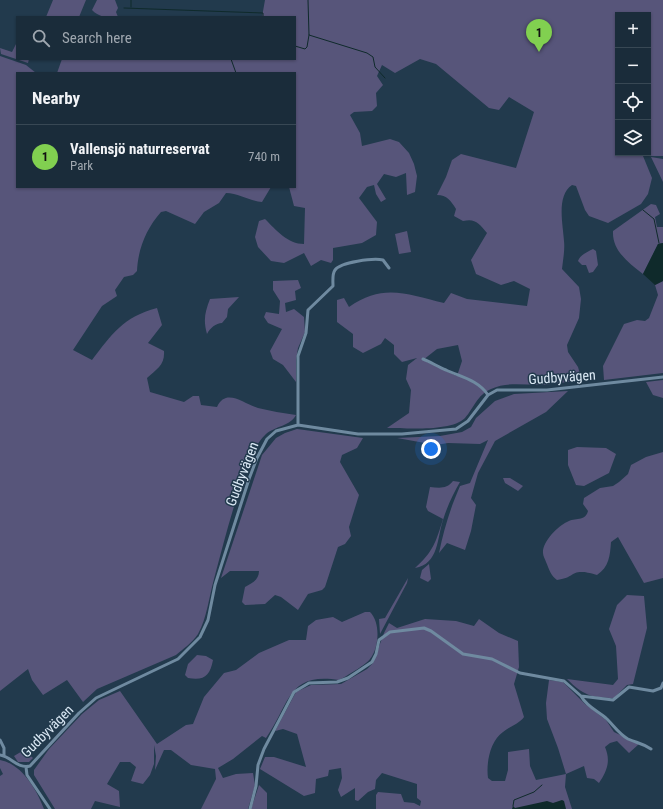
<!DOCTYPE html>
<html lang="en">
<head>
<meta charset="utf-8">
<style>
  body { margin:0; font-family:"Roboto Condensed",sans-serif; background:#273845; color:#f1f3f6 }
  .controls { position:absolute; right:12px; top:12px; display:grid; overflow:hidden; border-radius:0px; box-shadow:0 1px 3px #0004 }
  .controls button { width:36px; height:36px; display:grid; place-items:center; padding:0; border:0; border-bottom:1px solid #384854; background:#1a2c3a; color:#f1f3f6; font:20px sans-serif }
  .you { position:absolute; left:431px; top:449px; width:14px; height:14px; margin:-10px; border:3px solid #fff; border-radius:50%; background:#1a73e8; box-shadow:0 0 0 6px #1a73e833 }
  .badge { display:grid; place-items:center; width:26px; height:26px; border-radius:50%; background:#81d050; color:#111; font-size:13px; font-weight:700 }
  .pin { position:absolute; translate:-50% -33px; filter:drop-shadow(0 1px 2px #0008) }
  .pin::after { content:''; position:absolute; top:21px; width:14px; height:12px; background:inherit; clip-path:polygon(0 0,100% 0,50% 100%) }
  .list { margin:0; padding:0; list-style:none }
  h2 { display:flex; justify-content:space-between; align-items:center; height:52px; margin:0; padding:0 16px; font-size:17px }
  h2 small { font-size:13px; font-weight:400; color:#9fa7af }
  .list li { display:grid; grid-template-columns:26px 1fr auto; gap:12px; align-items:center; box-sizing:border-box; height:64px; padding:0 16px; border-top:1px solid #384854 }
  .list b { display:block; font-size:15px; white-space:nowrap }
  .list p { margin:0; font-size:13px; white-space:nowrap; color:#9fa7af }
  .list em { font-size:13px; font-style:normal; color:#9fa7af }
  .icon { flex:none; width:22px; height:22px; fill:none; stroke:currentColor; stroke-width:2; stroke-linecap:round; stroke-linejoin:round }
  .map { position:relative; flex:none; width:663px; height:809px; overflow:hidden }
  .search { position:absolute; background:#1a2c3a; box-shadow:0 1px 3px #0004; left:16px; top:16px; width:280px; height:44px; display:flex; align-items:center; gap:10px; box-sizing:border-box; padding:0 14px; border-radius:0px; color:#9fa7af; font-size:15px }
  .panel { position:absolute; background:#1a2c3a; box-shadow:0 1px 3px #0004; left:16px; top:72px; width:280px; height:116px; border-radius:0px }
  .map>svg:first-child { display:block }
</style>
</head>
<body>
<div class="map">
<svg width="663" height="809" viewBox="0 0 663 809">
  <rect width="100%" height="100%" fill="#223a4d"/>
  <!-- green -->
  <path fill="#57557a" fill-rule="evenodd" d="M53,0H86L79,17H46Z
    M97,0H115L118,8L116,12L118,17C107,17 100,18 92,10Z
    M265,0H663V156H643L652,178L648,194L641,204L608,223L589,216L585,210L576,186L572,185C556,196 563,224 564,241C565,250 563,260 562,269L579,287L581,299L579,318L567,345L568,352L578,367L582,381C571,381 562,383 551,384C531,387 510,380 491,389C477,395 474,408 465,418C451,432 406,428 387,428L409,413L411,390L406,379L408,365L417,358L402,362L394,354V345L385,338L381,344L363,353L353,347V334L337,322V300L344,298L349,307C383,283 407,294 444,303L451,293L467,299L527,306L530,289L514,281L501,285L476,274L471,260L487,233C479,223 475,218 463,221L454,216L456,209C451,201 447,195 437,195L446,177L452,160L461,154L516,168L534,112L509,97L499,110L489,108L436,64L420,59L395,73L382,65L377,76L383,85L376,93L377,106L372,111L354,112L350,115L360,133L362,146L390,139L399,142L409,153L414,164L417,176L415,192L407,195L406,173L396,177L384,174L377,184L386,199L381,202L376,194L374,185L367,187L359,198L377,222L376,235L362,243L333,248V260L331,263L321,260L311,266L304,253L284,263L271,261L258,247L255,237L259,221L265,219C276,230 288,244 304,244L305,208L294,206L289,187H295V73H57L62,59H229L230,60L232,59H295V17H262ZM618,15H648V153H618ZM458,345L462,361L457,376L423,360L437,349Z
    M17,42V59H29L28,63L1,54L0,48L12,52Z
    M0,56L26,65L36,73H17V187H271L262,202C249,201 239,193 226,193L219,203L204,212L195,224L166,211L161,212C146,229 138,249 137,271L133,275L124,277L115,290L117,296L102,306L73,350L92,360C112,334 123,317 157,308L162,325L148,343L164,351C165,365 157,369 147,378L150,392L184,402L193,396H199L201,405L217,407C226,387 244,404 258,408C270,411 283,413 296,415C290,426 276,426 266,434C259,440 255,449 252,457C235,496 225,538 214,579C209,597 207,618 198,634C192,643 183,649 176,655L97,689L83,702L67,680L43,695L32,680L28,669L0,691Z
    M651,157L663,159V182Z
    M651,204L656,205L660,214L655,217L657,227H663V243L658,244L643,274C629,263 612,251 613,231Z
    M407,231L411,252L399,254L395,234Z
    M593,249L596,251L598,265L593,272L589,273L586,265H582L578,261C580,255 587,252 593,249Z
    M298,280L301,288L295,291L296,300L285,303L286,312L294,309L304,317L305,332L298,348L296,360V382L283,365L273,359L270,351L282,329L268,323L264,317L266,312L279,314L280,301L273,290V281Z
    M663,281V373L604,380L603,366L624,324L637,320L645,321L649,318L658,295L655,285Z
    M239,297L228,309L227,317L222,323C216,323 210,328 207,334C203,320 205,312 210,299Z
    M663,380V398L653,395L646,382Z
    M568,391L546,412L495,441L478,473L471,498L476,505L471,531L465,550L447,543L439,553C444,529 450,509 460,486L470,483L488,440L480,444L448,443L436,445L397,438L440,436L462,432L471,427L476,418L495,401L514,394Z
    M297,429L363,438L357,448L342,455L340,462L359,495L349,527L351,536L345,544L338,547L325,587L322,590L308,594L298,610L281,597L275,595L265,604L245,605L242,602L245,587C252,583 259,580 259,571H230L221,578L262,455L276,438L285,433Z
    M577,447L606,448L616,454L609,473L584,486L576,485L568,465V450Z
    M663,452V578L644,583L618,537L611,542C610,556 609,567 597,575C569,567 577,578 557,580C551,576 549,569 546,562C545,559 543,556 543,553C542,542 558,526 567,522C575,517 585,522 588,511L583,504L584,498L600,488L613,486L619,482L628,474L631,465L646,457Z
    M503,478H510L523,486L518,491L505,483Z
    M453,481L460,482C453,494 447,507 443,520C437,538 439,564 415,568C433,552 436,542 443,519L428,511L426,507L430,487C440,488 447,489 453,481Z
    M429,564L431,579L428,582L420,578L422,570Z
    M408,578L407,583L380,634L379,619L385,618Z
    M627,595L644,596L647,628L633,684L627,685L614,698C591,698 583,695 567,679L613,685L618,679L616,646L609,629L617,605Z
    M365,612H370C381,623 379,648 370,659C367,664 345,677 339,680C287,672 290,704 266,738L262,736L233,759L218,768L223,778L236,774L253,773L255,785L248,809H201L216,779L215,769L191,765L171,750H164L155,770L156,756L154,745V764L150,775L143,784L131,781L136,767L130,762H120L107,784L119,791L120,807L95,801L91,809H55L34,775V770L49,749L82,714L99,700L120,691L157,744L186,725L193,724L204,697L224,673L236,670L259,653L289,640H306L308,626L316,620L333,617L342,622Z
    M425,619L456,621L474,626L479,619L499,633L518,641L519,667L514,684L524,717C519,724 510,726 503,732C490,741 486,763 488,778L492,781H505L508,770V752L529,749L530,766L536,780L566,774L558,748L547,719L546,703L549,680L563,682L585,704L606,720L614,732L639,744L629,753L617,741L610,743L605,747C611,761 607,771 599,783L594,779L587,778L584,766L566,774L565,787L572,809H376V795L378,792L401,794L404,802L414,803L420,806L421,801L417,798V784L382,773L376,780L375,789L368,792L358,801L355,800V788L341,797L338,790L342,778L341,768L329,770L328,776L316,779L315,793L304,796L260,769L265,757H274L306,767L297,734L283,729L275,731L296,692L311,685L341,684L367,669L373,663L384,633L389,623L397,628Z
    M197,655L206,656L213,660C210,676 204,681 188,678L185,675L188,664Z
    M24,750L33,758L29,762H18L14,756Z
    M0,760C22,764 37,790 44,809H0V776L3,774L0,768Z
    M259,785L267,793V809H251Z"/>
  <!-- water -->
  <path fill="#0f2a2b" d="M663,243V281L655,285L643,274L658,244Z
    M562,800L564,801L566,809H512L513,806L515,808L547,801L553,803Z"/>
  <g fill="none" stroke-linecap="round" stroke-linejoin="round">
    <!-- stream -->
    <path stroke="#0f2a2b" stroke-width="1" d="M308,0L309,35L367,53L373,57L375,67L385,78
      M131,7V0
      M124,8L263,13V17
      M295,46L305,49L307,47L309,35
      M231,59L236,73
      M643,210L654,219L659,243
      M513,806L514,800L534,792L542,785"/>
    <!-- minor -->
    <path stroke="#6f8aa0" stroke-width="3" d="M423,359C431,362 438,367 446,370C461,377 478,380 488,395
      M298,425V356L306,333L308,310L333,286C333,281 332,274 335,270C341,262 373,258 383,260L389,268
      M581,696C587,707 598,711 607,719C614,726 619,734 628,739C637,743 642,743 651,749
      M0,740L4,748V756
      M0,755C12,757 17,769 30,766L79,713L96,698L178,659L200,637L208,620L215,585L249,479L257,458L267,439L276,431L298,425L358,434H402L456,429L468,421L488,395L497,390H547L663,377
      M26,767L27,775L50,809
      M250,809L256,786L258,765L264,749L294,692L309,683L337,682L348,678L372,662L376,654L379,640L390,632L424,628L431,631L463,654L492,659L520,673L564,681L581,696L613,700L629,687L653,691L661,688L663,683"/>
  </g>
  <g text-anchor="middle" stroke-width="3" stroke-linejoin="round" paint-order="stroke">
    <!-- street labels -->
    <g font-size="14" fill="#dbe9f5" stroke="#223a4d">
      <text transform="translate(562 377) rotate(-4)" y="5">Gudbyvägen</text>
      <text transform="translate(242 474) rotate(-69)" y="5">Gudbyvägen</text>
      <text transform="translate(47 731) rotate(-45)" y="5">Gudbyvägen</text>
    </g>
  </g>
</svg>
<div class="controls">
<button>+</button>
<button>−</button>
<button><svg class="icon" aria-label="locate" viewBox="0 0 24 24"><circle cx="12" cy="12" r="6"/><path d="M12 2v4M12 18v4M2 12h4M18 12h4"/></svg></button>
<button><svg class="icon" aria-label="layers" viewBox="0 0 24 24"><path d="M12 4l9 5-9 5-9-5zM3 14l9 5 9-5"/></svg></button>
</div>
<div class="you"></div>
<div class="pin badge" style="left:539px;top:52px">1</div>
<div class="search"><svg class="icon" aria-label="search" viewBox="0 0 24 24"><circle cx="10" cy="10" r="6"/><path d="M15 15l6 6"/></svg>Search here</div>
<section class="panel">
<h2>Nearby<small></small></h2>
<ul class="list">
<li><span class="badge">1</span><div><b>Vallensjö naturreservat</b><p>Park</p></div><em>740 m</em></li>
</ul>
</section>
</div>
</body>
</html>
